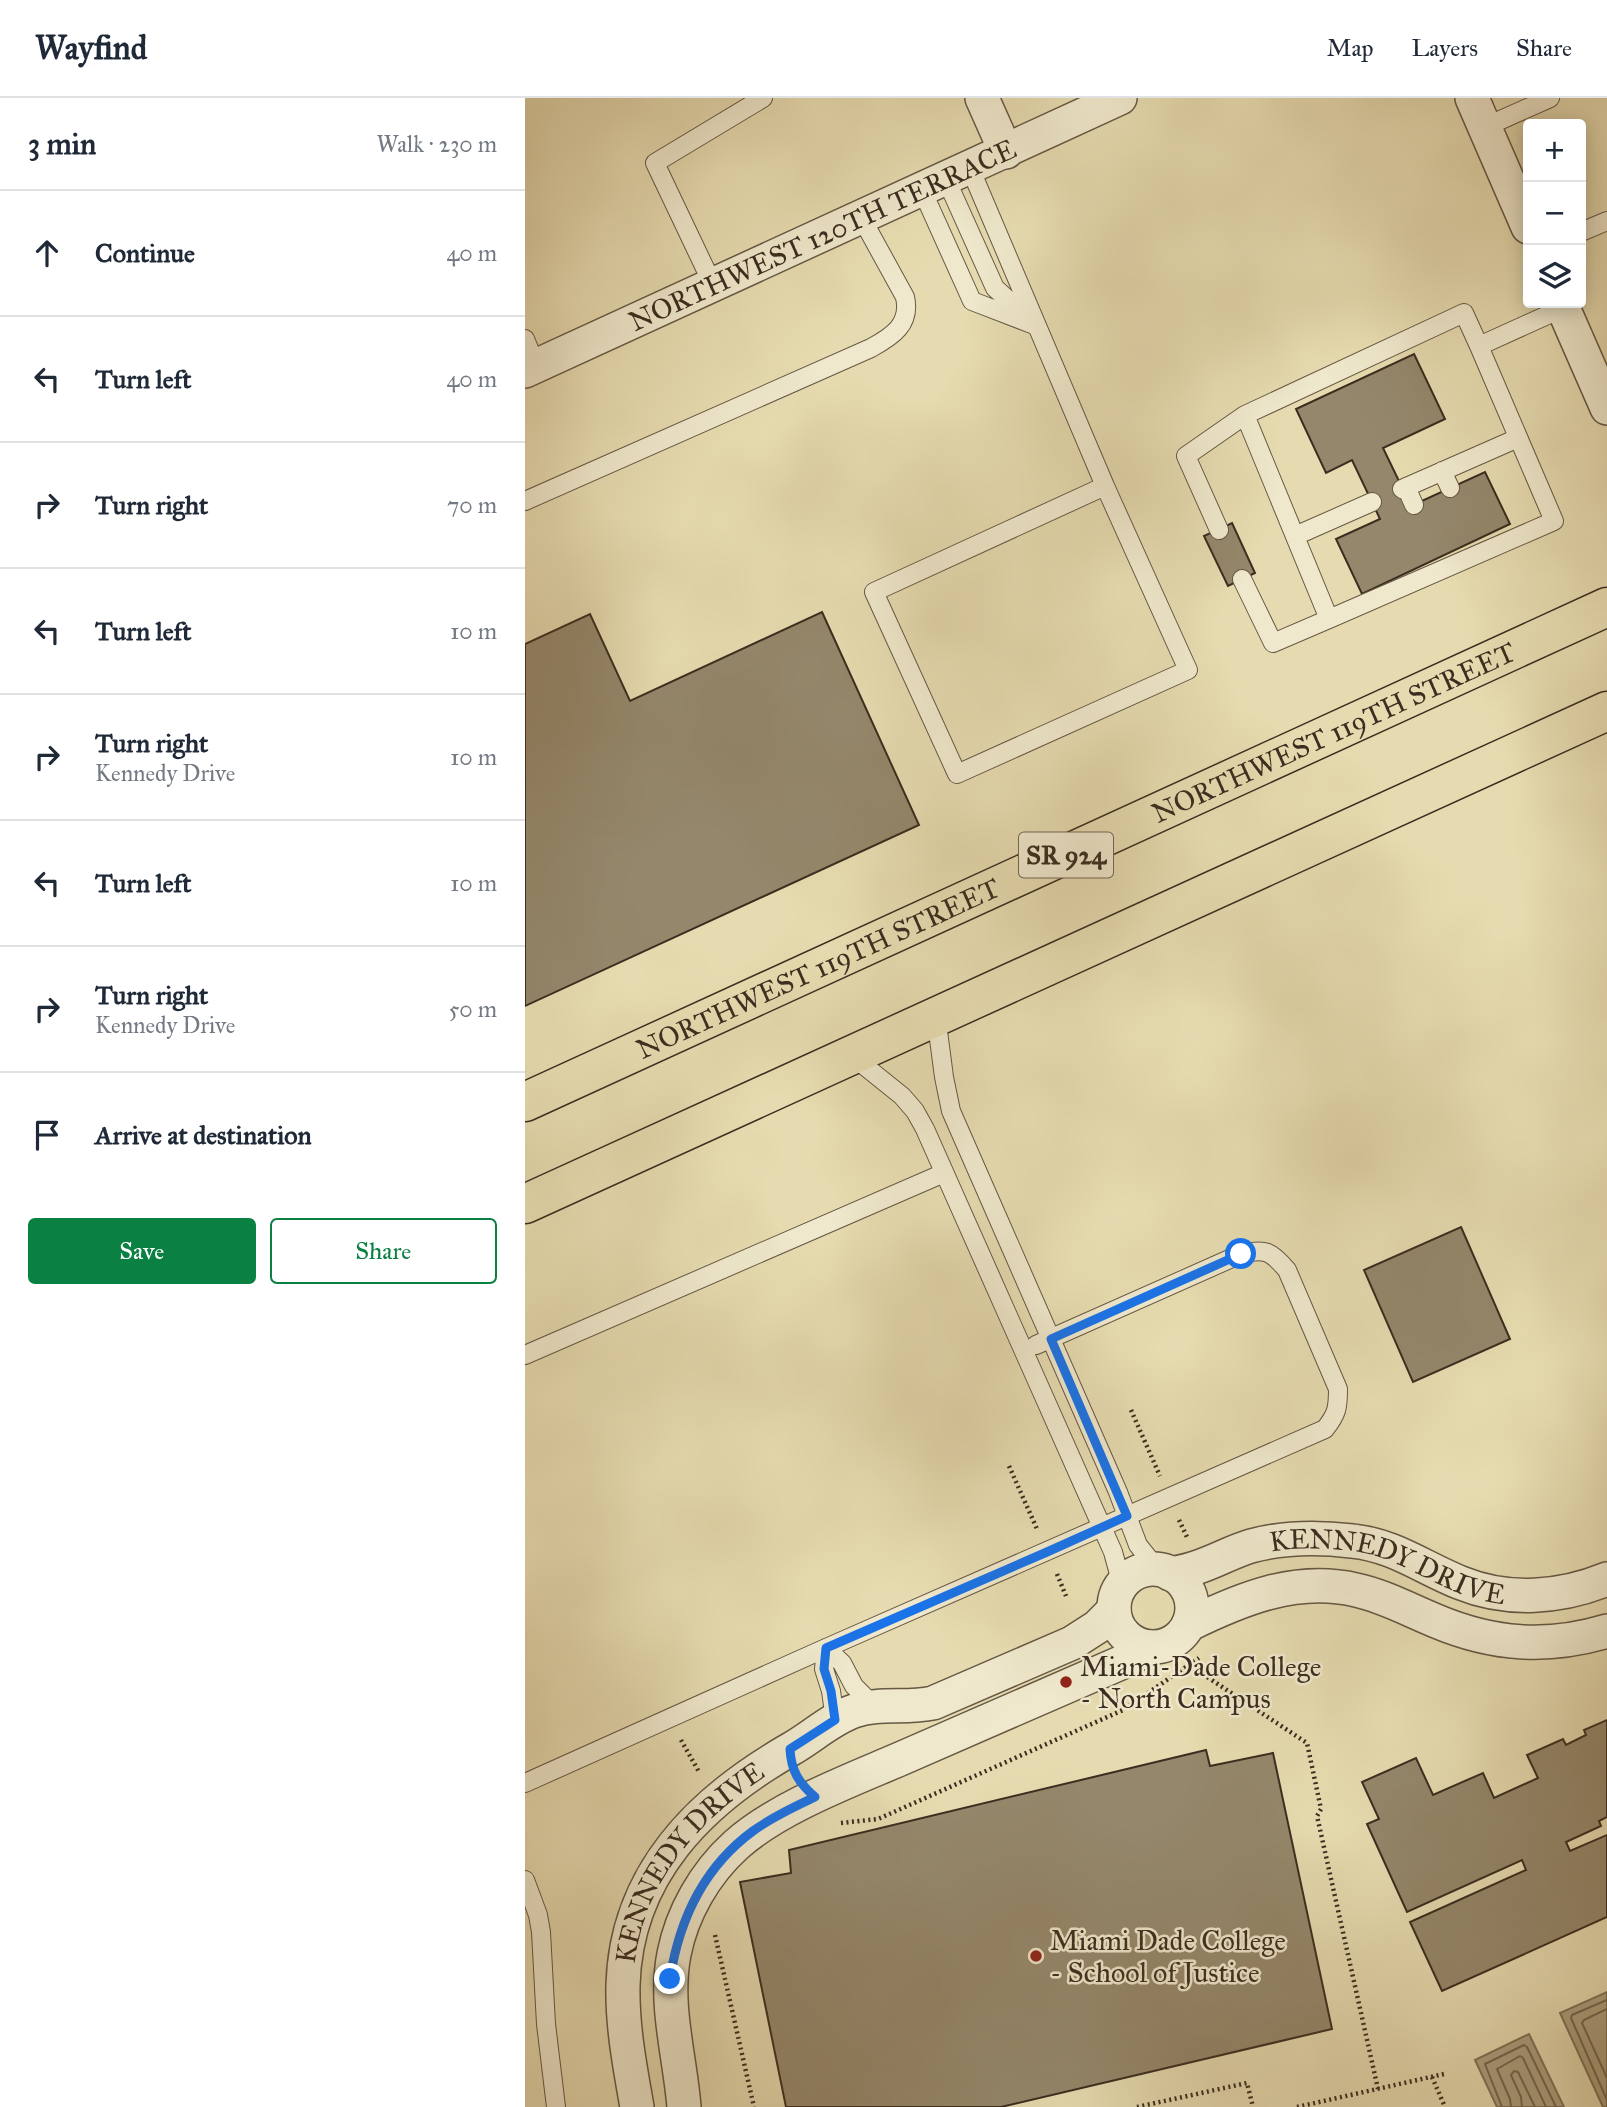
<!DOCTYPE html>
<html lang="en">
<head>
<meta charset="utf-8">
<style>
  body { margin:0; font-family:"IM FELL Great Primer",serif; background:#f2f2f3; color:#1f2937 }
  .controls { position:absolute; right:21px; top:21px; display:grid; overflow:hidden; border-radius:7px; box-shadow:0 4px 18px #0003 }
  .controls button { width:63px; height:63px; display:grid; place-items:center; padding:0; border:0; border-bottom:2px solid #e0e1e3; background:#fff; color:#1f2937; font:35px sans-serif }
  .stop { position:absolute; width:21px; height:21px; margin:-16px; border:5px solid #1a73e8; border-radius:50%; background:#fff }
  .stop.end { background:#1a73e8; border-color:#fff; box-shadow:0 2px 7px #0008 }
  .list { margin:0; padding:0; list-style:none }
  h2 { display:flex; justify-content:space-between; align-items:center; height:91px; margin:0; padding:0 28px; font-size:30px }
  h2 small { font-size:23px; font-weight:400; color:#747a83 }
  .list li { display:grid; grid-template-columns:46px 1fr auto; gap:21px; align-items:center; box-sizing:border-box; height:126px; padding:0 28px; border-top:2px solid #e0e1e3 }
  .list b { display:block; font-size:26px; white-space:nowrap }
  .list p { margin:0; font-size:23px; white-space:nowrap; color:#747a83 }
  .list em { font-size:23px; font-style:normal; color:#747a83 }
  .actions { display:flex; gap:14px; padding:21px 28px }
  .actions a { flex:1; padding:16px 0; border:2px solid #0b8043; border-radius:7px; text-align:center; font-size:24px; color:#0b8043 }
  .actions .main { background:#0b8043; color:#fff }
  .icon { flex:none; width:38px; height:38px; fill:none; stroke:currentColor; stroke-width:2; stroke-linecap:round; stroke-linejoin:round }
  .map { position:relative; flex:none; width:1082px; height:2009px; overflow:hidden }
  header { display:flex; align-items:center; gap:42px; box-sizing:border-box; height:98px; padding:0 35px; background:#fff; border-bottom:2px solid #e0e1e3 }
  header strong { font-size:33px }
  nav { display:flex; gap:38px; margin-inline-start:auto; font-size:24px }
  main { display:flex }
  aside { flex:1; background:#fff }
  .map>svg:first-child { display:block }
</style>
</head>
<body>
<header>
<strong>Wayfind</strong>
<nav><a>Map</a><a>Layers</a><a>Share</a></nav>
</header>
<main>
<aside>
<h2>3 min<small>Walk · 230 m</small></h2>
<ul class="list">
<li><svg class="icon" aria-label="ahead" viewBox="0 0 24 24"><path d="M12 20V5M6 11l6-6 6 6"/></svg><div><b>Continue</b></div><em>40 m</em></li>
<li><svg class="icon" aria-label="left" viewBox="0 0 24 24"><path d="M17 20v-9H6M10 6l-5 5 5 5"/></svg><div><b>Turn left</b></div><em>40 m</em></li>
<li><svg class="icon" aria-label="right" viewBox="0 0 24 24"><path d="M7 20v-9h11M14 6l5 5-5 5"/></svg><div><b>Turn right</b></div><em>70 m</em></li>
<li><svg class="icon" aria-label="left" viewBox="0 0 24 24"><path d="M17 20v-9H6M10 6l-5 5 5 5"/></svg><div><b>Turn left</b></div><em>10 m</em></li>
<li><svg class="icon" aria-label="right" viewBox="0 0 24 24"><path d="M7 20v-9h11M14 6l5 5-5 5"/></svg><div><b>Turn right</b><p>Kennedy Drive</p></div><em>10 m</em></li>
<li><svg class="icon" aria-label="left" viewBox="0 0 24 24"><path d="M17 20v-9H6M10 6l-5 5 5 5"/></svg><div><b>Turn left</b></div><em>10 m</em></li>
<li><svg class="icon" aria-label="right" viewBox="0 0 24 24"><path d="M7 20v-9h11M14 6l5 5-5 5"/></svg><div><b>Turn right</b><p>Kennedy Drive</p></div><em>50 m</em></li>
<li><svg class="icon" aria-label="arrive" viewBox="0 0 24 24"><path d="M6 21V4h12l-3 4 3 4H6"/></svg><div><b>Arrive at destination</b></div></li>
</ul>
<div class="actions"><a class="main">Save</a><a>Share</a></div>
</aside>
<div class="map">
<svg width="1082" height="2009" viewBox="0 0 1082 2009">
  <rect width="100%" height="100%" fill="#e6dbb0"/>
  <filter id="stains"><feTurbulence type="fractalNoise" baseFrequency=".00286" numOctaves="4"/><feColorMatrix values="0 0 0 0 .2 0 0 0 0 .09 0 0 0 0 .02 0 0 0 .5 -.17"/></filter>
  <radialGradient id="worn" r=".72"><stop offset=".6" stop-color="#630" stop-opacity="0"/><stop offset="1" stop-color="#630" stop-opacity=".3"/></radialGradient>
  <!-- water -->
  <path fill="#aca07f" stroke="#7f7259" stroke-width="2" d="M1082,1894V2009H1078L1035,1915Z
    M1004,1936L1039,2009H972L950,1962Z"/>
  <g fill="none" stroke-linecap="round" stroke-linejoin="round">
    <!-- shore -->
    <path stroke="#746650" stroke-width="2" d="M1082,1902L1047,1917L1046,1920L1082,2002
      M1082,1911L1059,1922L1057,1925L1082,1980
      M977,2009L960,1966L999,1947L1002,1949L1031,2009
      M986,2009L985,2001L972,1971L995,1958L998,1960L1021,2009
      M997,2009L996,1999L986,1977L989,1973L993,1974L1010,2009"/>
  </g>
  <!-- building -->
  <path fill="#94876b" stroke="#3b2d20" stroke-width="2" d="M889,256L920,321L858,350L886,408L960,374L985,426L837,496L811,441L855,421L827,362L801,375L771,311Z
    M707,425L730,475L703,488L679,438Z
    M297,514L394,727L0,908V546L65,516L105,603Z
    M936,1129L985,1241L888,1284L839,1172Z
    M1082,1622V1719L1074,1723L1076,1728L1041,1744L1045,1753L1082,1737V1819L917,1893L885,1824L1001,1772L997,1762L882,1814L842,1726L854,1721L837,1684L891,1660L908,1697L958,1675L969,1700L1013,1680L1002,1657L1038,1641L1041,1647L1061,1637L1059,1632Z
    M681,1652L685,1668L748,1655L807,1931L476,2009H261L215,1784L266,1775L264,1752Z"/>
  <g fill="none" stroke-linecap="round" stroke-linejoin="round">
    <!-- lane casing -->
    <g stroke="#665844" stroke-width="20">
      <path id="lane" d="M960,29L1025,0
        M445,70L580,388
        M421,81L470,190L503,220
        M397,92L447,203L512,228
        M1056,134L1082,123
        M188,187L130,65L238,0
        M0,241L11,268
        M954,248L939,215L720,317L804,521L1029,423L954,248L1038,210
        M917,373L925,390
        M580,388L663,572L432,676L349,494Z
        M881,389L889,407
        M877,391L993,340
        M0,403L346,250C368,238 386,226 380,199L336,119
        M694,432L661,358L720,317
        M770,438L847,404
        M717,481L748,545L804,521
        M411,918L419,979L426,1013L593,1394L613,1447L633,1472
        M326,957L377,998L390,1013L400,1031L588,1454L597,1487
        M0,1257L419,1075
        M301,1550L317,1565L329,1588L349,1608
        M301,1550L299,1571L306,1593L310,1622
        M0,1685L301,1550L800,1331C812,1316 813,1310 813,1291L762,1172C746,1153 740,1150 716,1156L511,1247
        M0,1782L13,1817L16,1834L21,1926L31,2009"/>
    </g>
    <!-- street casing -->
    <g stroke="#665844" stroke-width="36">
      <g id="street">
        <path d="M457,0L481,54"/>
        <path d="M947,0L1003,129"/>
        <path d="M1036,205L1082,310"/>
        <path id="s1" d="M0,273L595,0"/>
        <circle cx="628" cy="1510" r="39"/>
        <path id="s2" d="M645,1476C656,1474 666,1472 676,1468C693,1462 709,1453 726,1448C759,1439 793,1439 827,1443C869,1447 898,1470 936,1485C983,1504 1036,1500 1082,1481"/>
        <path d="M663,1527C716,1501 771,1478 831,1492C859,1498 884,1512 911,1523C968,1547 1022,1551 1082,1533"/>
        <path id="s3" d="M112,2009C105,1969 97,1928 98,1887C101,1776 175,1703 266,1651C287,1639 306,1621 329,1613C355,1604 381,1611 408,1605L547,1545L572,1529L589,1512"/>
        <path d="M159,2009C155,1958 139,1907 149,1856C157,1815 180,1775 211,1747C252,1710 324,1683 375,1661C450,1628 525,1595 600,1563L625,1549"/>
      </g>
    </g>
    <!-- highway casing -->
    <g stroke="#3b2d20" stroke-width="41">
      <g id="highway">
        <path id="s4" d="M0,1004L1082,509"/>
        <path d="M0,1106L1082,613"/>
      </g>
    </g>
    <!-- path -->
    <path stroke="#3b2d20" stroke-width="4.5" stroke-dasharray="2 3.5" stroke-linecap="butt" d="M606,1312L635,1378
      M484,1368L512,1431
      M654,1422L662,1439
      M532,1476L541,1498
      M664,1567L782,1645L796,1711L792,1718L853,1991
      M156,1642L174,1674
      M316,1725L353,1721L598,1612L674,1560
      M190,1837L229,2009
      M907,1979L920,2009
      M612,2009L722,1985L728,2009
      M772,2009L919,1976"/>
    <!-- lane -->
    <use href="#lane" stroke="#efe8cc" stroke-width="18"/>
    <!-- street -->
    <use href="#street" stroke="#efe8cc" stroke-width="33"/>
    <!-- highway -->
    <use href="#highway" stroke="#e6dbb0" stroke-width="38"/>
  </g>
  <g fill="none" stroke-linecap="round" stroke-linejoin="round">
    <!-- route -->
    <path stroke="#1a73e8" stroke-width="9" d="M145,1881C154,1822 179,1769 228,1733C247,1719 269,1709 290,1699C274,1685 266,1673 265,1651L310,1622L306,1593L299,1571L301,1550L522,1454L602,1418L526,1241L716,1156"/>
  </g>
  <!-- markers -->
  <g fill="#8f2418" stroke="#efe8cc" stroke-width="2.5">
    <circle cx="541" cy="1584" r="7"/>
    <circle cx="511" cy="1858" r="7"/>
  </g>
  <g text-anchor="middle" stroke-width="5" stroke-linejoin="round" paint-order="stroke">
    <!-- shield labels -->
    <rect fill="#efe8cc" stroke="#716554" stroke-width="2" x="494" y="734.5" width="94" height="45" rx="5"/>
    <g font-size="26" font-weight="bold" fill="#3b2d20">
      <text x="541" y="766">SR 924</text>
    </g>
    <!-- street labels -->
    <g font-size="28" fill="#3b2d20" stroke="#efe8cc">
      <text dy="10" stroke="none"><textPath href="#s1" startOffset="327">NORTHWEST 120TH TERRACE</textPath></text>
      <text dy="10" stroke="none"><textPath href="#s4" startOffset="889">NORTHWEST 119TH STREET</textPath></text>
      <text dy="10" stroke="none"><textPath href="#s4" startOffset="322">NORTHWEST 119TH STREET</textPath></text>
      <text dy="10" stroke="none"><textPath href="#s2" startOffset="228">KENNEDY DRIVE</textPath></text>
      <text dy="10" stroke="none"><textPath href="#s3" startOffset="268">KENNEDY DRIVE</textPath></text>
    </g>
    <!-- poi labels -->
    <g font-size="28" fill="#3b2d20" stroke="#efe8cc" text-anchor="start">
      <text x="555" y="1578">Miami-Dade College<tspan x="555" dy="32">- North Campus</tspan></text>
      <text x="525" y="1852">Miami Dade College<tspan x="525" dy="32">- School of Justice</tspan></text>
    </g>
  </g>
  <rect width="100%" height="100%" filter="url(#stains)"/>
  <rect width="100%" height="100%" fill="url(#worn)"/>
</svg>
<div class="controls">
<button>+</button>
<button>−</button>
<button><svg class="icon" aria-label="layers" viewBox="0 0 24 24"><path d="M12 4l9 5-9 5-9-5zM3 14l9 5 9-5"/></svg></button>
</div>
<div class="stop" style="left:716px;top:1156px"></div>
<div class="stop end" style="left:145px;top:1881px"></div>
</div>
</main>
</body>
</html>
